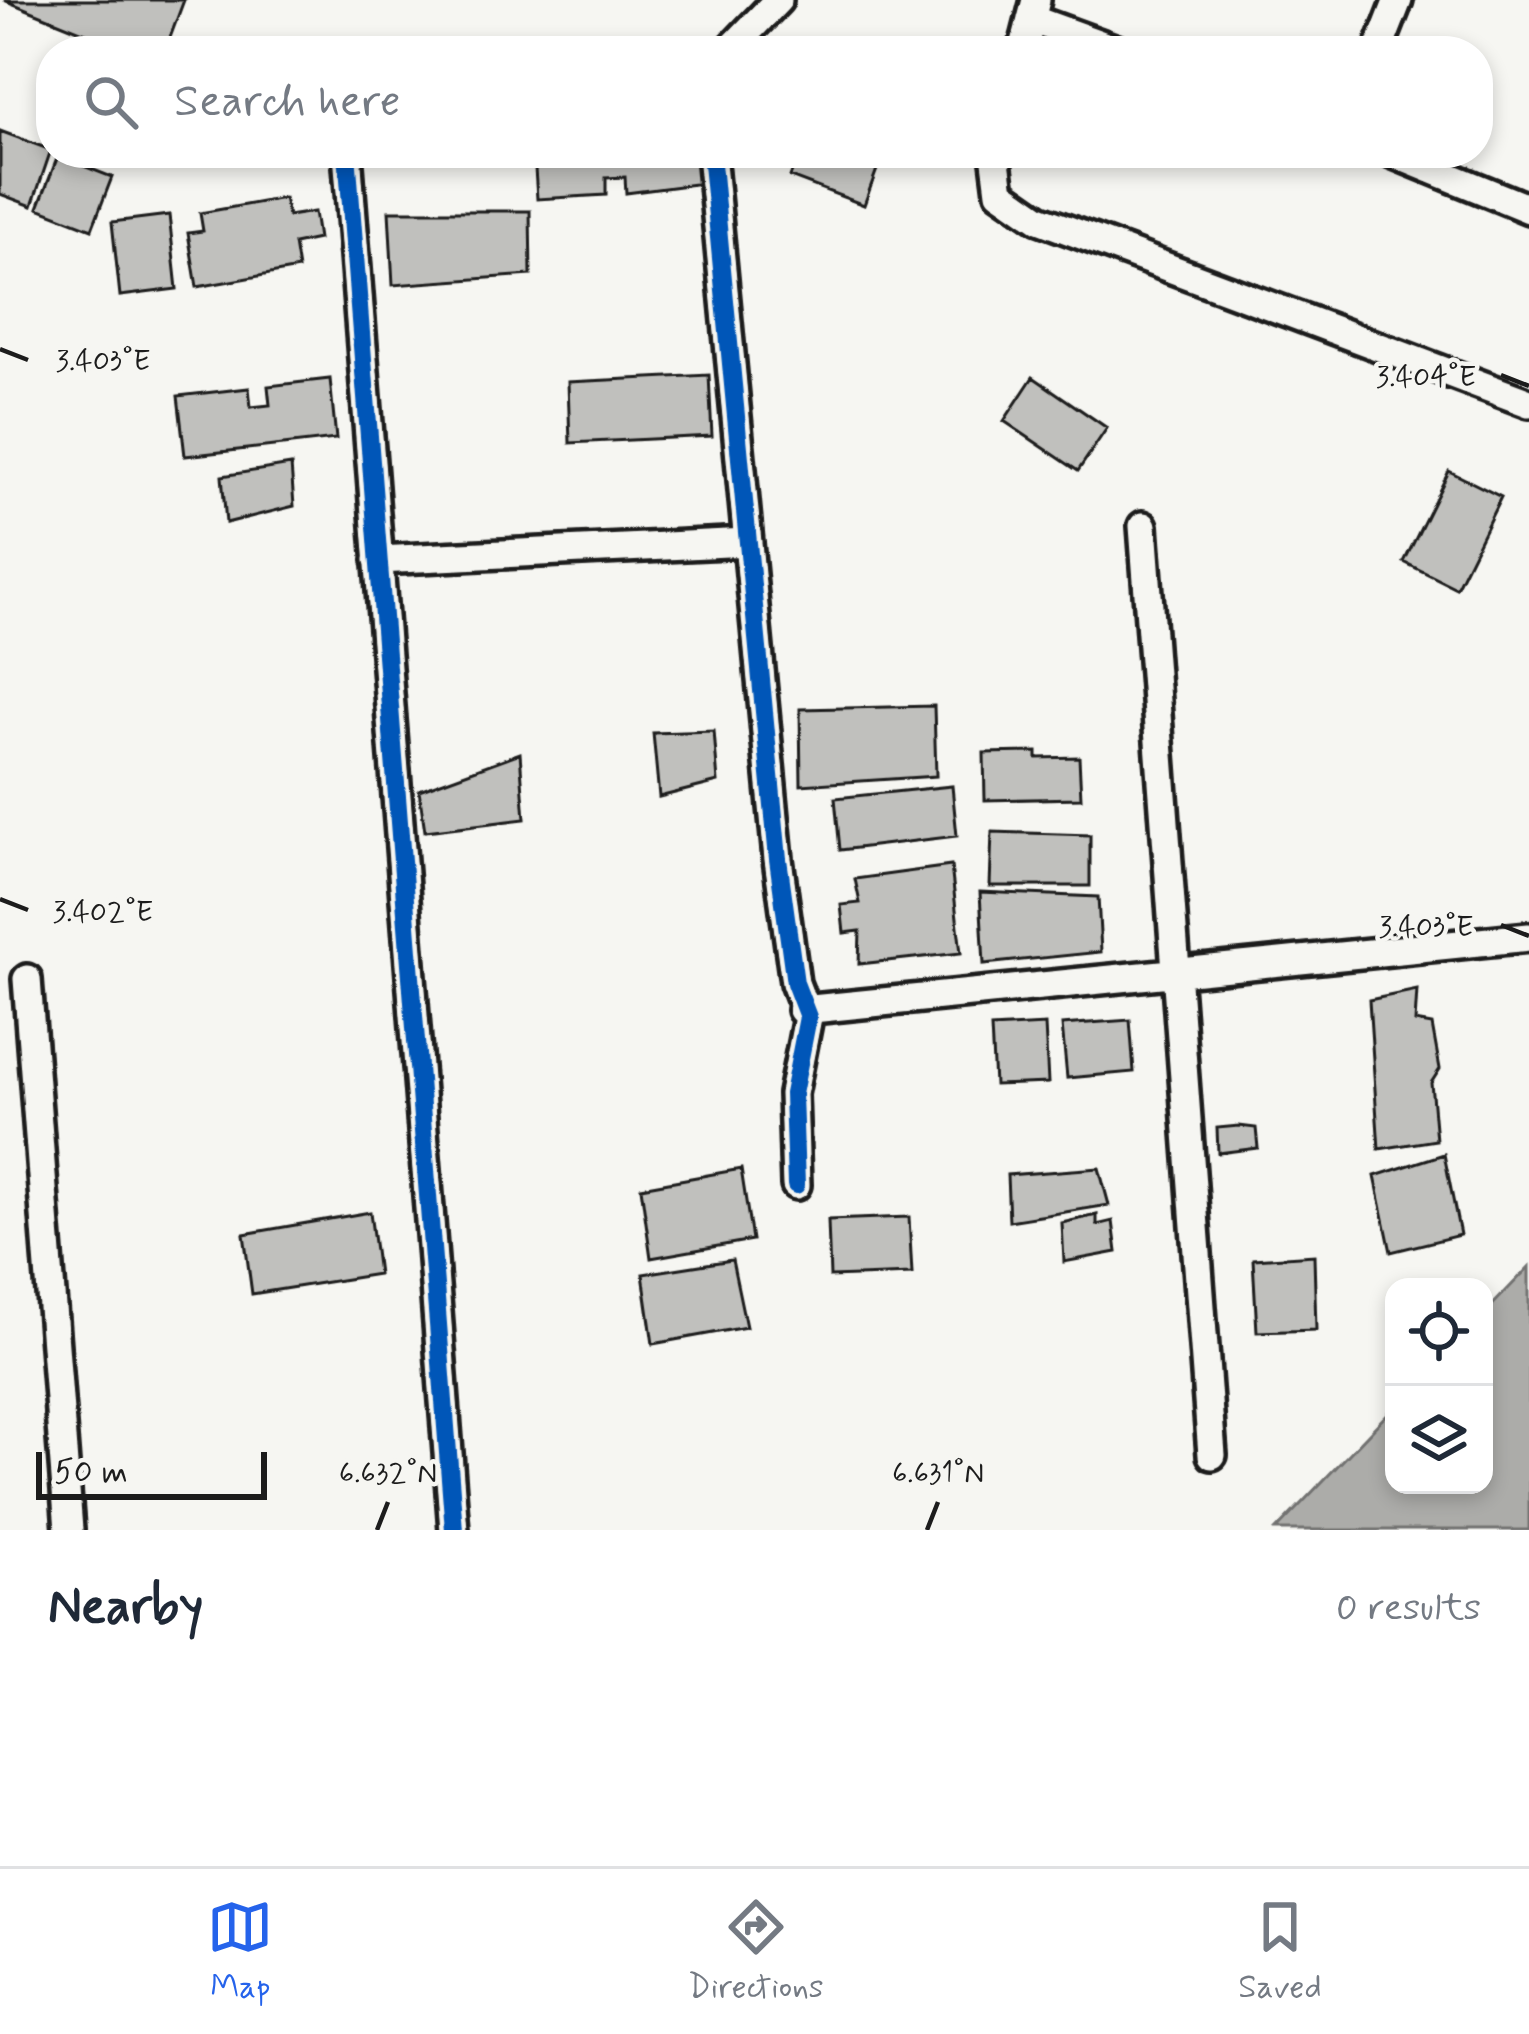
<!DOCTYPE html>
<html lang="en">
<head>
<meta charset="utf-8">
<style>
  body { margin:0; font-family:Mynerve,sans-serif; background:#f2f2f3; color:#1f2937 }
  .controls { position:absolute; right:36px; bottom:36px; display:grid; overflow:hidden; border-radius:24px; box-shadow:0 6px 18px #0003 }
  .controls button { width:108px; height:108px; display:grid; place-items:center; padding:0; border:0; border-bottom:3px solid #e0e1e3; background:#fff; color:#1f2937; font:60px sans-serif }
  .scale { position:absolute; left:36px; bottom:30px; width:231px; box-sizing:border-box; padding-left:12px; border:6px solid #1c1c1c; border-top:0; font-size:33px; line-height:42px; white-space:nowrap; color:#1c1c1c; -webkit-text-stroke:9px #f6f6f2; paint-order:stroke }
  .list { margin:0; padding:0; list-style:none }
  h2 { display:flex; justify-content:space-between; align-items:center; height:156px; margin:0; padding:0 48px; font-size:51px }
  h2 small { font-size:39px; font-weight:400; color:#747a83 }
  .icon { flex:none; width:66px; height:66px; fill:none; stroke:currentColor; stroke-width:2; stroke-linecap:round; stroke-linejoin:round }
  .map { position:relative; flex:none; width:1529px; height:1530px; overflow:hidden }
  .search { position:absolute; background:#fff; box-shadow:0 6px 18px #0003; left:36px; right:36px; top:36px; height:132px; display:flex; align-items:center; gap:30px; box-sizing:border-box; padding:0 42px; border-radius:48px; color:#747a83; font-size:45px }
  .sheet { height:336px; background:#fff }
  nav { display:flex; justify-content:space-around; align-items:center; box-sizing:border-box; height:168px; border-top:3px solid #e0e1e3; background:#fff; font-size:33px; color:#747a83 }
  nav a { display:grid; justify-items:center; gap:6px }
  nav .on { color:#2563eb }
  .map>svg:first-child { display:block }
</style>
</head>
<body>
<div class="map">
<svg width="1529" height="1530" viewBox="0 0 1529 1530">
  <rect width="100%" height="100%" fill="#f6f6f2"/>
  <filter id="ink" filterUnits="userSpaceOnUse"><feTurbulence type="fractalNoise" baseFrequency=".00833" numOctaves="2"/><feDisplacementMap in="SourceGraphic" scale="24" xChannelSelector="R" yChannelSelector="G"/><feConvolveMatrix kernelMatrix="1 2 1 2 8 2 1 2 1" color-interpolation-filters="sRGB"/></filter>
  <g filter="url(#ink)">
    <!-- water -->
    <path fill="#acaca9" stroke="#727271" stroke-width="3" d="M1529,1267V1530H1276L1394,1407V1485H1484V1314Z"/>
    <!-- building -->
    <path fill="#c0c0bd" stroke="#1c1c1c" stroke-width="3" d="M4,0H184L165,51H130Z
      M512,44V51H433Z
      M0,131L51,150L32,206L0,194Z
      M534,153H701L703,183L626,193L625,177L606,178V195L537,199Z
      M799,153H883L864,205L790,177Z
      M58,156L112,177L92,229L38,208Z
      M284,198L288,216L314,212L318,239L294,244L298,269L197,287L188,233L203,231L200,213Z
      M389,211H530L531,275L393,285Z
      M169,215L177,289L120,296L112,222Z
      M709,375L712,436L570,443L568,382Z
      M1033,377L1107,428L1078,471L1004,421Z
      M330,379L336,439L185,456L178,396L249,388L251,407L270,405L268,386Z
      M291,465L294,506L226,523L222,476Z
      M1449,471L1501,497L1456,588L1404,562Z
      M934,706L936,776L801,785L800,709Z
      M714,731L718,782L659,797L653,733Z
      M1037,752V758L1079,757L1081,798L985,800L984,753Z
      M520,753L525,819L425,831L419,790Z
      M952,786L957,836L840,850L835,798Z
      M992,832L1090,835V886H990Z
      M951,866L961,953L859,964L860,931L844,933L841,905L860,903L855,879Z
      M980,892L1098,897L1101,952L984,964Z
      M1417,990L1415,1022L1432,1025L1440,1069L1431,1083L1436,1140L1379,1149L1369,1000Z
      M1130,1020L1134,1072L1067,1078L1062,1025Z
      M1045,1025L1048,1083L994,1085L991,1028Z
      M1239,1126L1256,1128L1258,1148L1218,1153L1217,1128Z
      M1444,1154L1460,1235L1391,1252L1375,1176Z
      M1099,1168L1109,1205L1009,1221L1007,1175Z
      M741,1169L752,1240L651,1258L641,1187Z
      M370,1212L378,1274L252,1294L244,1234Z
      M1097,1215V1225L1113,1221L1117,1252L1064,1262L1062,1223Z
      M909,1217L912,1274L830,1277L828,1220Z
      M1314,1255L1316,1330L1257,1332L1253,1259Z
      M732,1260L746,1327L653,1344L643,1274Z"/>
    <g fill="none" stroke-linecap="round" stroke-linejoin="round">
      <!-- minor casing -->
      <g stroke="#1c1c1c" stroke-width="36">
        <path id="minor" d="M1031,19L1119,51
          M729,51L778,0
          M1023,51L1036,0
          M1378,51L1398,0
          M347,153L454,1530
          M711,153L778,859L795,983L808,1017L793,1094L796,1185
          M995,153L1000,192L1039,219L1529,403
          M1392,153L1529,209
          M1143,526L1212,1455
          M378,560L748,542
          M27,979L69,1530
          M802,1010L1529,937"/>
      </g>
      <!-- minor -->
      <use href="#minor" stroke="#f6f6f2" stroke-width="27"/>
      <!-- cycleway casing -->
      <g stroke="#f6f6f2" stroke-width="26">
        <path id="cycleway" d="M347,153L454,1530
          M711,153L778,859L795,983L808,1017L793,1094L796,1185"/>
      </g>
      <!-- cycleway -->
      <use href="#cycleway" stroke="#0057b8" stroke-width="18"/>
    </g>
  </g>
  <!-- ticks -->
  <path fill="none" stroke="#1c1c1c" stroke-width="4.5" d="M0,349L28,360M1501,375L1529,386M0,899L28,910M1501,925L1529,936M377,1530L388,1502M927,1530L938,1502"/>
  <g font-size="30" text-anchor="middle" fill="#1c1c1c" stroke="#f6f6f2" stroke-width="9" stroke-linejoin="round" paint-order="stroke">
    <text x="103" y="370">3.403°E</text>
    <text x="1426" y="386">3.404°E</text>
    <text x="103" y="921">3.402°E</text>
    <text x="1426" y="936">3.403°E</text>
    <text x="388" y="1482">6.632°N</text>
    <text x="938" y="1482">6.631°N</text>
  </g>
</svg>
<div class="controls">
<button><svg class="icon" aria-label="locate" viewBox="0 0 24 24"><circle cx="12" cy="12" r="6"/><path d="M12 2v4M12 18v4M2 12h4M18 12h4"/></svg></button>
<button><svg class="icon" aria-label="layers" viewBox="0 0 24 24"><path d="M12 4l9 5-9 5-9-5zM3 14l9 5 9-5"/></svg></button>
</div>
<div class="scale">50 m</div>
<div class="search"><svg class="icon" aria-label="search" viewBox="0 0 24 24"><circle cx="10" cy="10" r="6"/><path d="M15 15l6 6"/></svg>Search here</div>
</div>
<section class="sheet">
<h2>Nearby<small>0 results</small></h2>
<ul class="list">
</ul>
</section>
<nav>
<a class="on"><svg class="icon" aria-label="map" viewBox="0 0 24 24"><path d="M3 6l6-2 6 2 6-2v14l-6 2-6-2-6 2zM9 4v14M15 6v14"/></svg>Map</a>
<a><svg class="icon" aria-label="directions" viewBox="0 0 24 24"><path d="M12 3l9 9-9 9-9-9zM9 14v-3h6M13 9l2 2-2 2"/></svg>Directions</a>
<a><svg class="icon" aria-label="saved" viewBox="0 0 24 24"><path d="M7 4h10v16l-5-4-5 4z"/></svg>Saved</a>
</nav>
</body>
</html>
